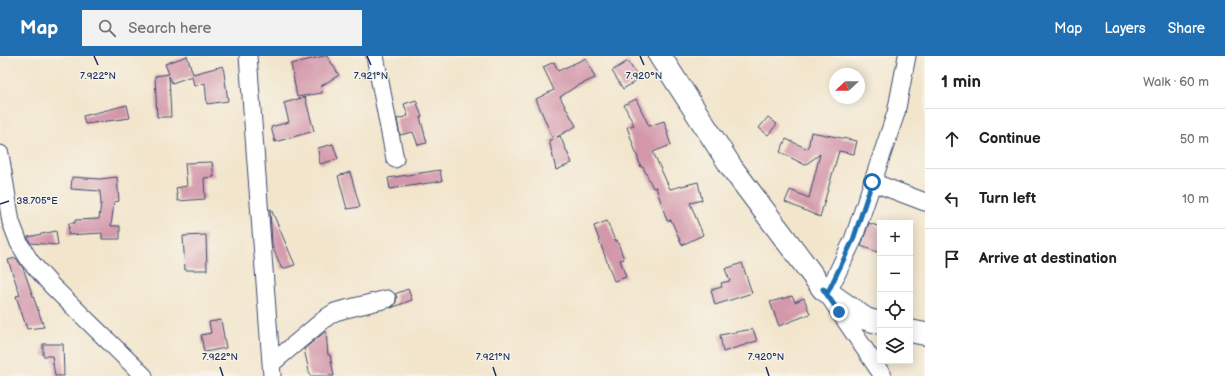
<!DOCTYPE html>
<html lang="en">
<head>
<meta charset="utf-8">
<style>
  body { margin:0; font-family:"Balsamiq Sans",sans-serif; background:#f2f2f2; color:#222 }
  .controls { position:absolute; right:12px; bottom:12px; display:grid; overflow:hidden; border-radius:0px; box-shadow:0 2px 10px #0003 }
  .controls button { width:36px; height:36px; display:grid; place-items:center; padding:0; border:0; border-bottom:1px solid #e0e0e0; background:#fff; color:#222; font:20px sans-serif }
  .compass { position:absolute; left:829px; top:12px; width:36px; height:36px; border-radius:50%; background:#fff; box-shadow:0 2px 10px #0003; rotate:248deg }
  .stop { position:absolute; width:12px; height:12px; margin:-9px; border:3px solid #1f6fb2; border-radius:50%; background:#fff }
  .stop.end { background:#1f6fb2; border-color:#fff; box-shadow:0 1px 4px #0008 }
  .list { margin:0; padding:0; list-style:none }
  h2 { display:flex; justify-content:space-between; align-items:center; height:52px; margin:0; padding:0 16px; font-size:17px }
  h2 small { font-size:13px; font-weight:400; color:#767676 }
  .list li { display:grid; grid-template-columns:26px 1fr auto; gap:12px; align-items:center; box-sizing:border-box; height:60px; padding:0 16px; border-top:1px solid #e0e0e0 }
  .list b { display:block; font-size:15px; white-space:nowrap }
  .list em { font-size:13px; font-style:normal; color:#767676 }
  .icon { flex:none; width:22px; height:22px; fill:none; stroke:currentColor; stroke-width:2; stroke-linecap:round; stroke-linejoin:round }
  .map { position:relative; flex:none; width:925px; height:320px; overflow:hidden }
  header { display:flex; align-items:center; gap:24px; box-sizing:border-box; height:56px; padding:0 20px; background:#1f6fb2; color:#fff }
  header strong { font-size:19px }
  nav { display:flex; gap:22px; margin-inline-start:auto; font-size:14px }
  .search { width:280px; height:36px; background:#f2f2f2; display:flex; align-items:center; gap:10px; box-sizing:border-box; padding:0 14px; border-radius:0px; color:#767676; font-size:15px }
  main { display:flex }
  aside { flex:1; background:#fff }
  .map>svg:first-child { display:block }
</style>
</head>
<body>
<header>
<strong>Map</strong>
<div class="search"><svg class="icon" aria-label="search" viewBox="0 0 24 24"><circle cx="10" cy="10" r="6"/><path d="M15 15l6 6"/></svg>Search here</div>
<nav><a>Map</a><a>Layers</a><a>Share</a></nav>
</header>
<main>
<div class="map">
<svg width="925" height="320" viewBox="0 0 925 320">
  <rect width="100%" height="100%" fill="#f7f3e8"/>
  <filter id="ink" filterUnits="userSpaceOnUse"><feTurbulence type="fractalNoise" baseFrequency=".025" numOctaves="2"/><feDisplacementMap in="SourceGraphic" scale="8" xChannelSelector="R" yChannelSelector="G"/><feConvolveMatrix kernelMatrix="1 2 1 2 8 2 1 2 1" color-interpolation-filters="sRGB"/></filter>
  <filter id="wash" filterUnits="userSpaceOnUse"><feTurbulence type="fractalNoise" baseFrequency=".012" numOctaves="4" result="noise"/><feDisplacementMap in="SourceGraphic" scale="16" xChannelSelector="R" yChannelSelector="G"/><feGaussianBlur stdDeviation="0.9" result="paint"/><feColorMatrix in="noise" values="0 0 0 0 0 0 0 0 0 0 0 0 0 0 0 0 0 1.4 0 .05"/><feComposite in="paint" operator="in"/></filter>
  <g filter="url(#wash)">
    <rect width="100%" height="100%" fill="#f2e5cc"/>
    <g id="blocks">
      <!-- building -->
      <path fill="#d397aa" d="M187,0L193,18L223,10L228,45L207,48L205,27L194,30L192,20L172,27L169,20L171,61H157L155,20L169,18L165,8Z
        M324,0H327L339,19L321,30L322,37L297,41L291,8Z
        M586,2L595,22L575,31L560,41L576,70L557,81L560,80L572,107L556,114L549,84L553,83L536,43L554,34L543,11L554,6L558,15Z
        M628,5L639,23L623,33L612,15Z
        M305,41L314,75L275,86L271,71L289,66L284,47Z
        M636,43L649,70L664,65L668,76L667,77L671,89L653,96L670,133L698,126L702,144L690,147L703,179L682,189L671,164L667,165L656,131L653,132L643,111H641L627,71L634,69L624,49Z
        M416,44L422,61H420L427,87L418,89L413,76L400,79L397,63L408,60L404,48Z
        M127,49L130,62L85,68L83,60Z
        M768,61L777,68L768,79L759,72Z
        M811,76L857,85L854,98L839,95L820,161L785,146L790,134L809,142L820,98L805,109L780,96L786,83L808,93Z
        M333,88L338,103L320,108L318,92Z
        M212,106L214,121L204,122L205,143L178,145L176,132L187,130L185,107Z
        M440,114L442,125L390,133L388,122Z
        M350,116L360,151L347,153L338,120Z
        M72,121L100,123L117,121L119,145L114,146L111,170H120V183H102V177L68,179L69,167H75V164L99,163L101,147L100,135L71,133Z
        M270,153H271L295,209L282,213L272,190Z
        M607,165L615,185L617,184L624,203L620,204L626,221L614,225L594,170Z
        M869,167L880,171V197L861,190Z
        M56,175L58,189L30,187L28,181Z
        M206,179L207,214H185L183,180Z
        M16,202L23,212L44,271L27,273L16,240L20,239L8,204Z
        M742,207L752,237L715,249L711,234L722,231L721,227L730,225L725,213Z
        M408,233L412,244L391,252L394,250L396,246L397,241L395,238Z
        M792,240L795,246L804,242L810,258L779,270L770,246Z
        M221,264L226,292L204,296L201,279L211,277L209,266Z
        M753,273L757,285L723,296L720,279Z
        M326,275L328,299H330L334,320H310L304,293Z
        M43,288H63L64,320H55L52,300H43Z"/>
    </g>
  </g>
  <g filter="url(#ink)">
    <use href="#blocks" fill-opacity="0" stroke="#3b4a6e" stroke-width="1"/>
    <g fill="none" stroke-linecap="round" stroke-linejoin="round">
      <!-- minor casing -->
      <g stroke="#3b4a6e" stroke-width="19">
        <path id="minor" d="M248,0L272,320
          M375,0L395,103
          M0,98L11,166L19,187L30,205L52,230L144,320
          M872,126L925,146
          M828,236L853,184L896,57L907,0
          M828,239L883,320
          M271,308L327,261L335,256L342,254L387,243"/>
      </g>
      <!-- tertiary casing -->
      <g stroke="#3b4a6e" stroke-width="24">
        <path id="tertiary" d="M660,0L732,112L823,233L866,263L880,267
          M910,275L925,278"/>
      </g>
      <!-- minor -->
      <use href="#minor" stroke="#fff" stroke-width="17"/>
      <!-- tertiary -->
      <use href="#tertiary" stroke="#fff" stroke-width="22"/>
    </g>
  </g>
  <g fill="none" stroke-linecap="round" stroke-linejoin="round" filter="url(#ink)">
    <!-- route -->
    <path stroke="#1f6fb2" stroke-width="5" d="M839,256L823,233L828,236L853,184L872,126"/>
  </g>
  <!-- ticks -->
  <path fill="none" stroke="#1b2f5e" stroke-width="1.5" d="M94,0L98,9M367,0L371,9M640,0L644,9M0,148L9,145M220,311L223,320M493,311L496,320M766,311L769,320"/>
  <g font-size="10" text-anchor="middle" fill="#1b2f5e" stroke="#f7f3e8" stroke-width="3" stroke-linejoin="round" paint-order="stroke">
    <text x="644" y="23">7.920°N</text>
    <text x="98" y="23">7.922°N</text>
    <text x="371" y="23">7.921°N</text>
    <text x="37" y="148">38.705°E</text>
    <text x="220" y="304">7.922°N</text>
    <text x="493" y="304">7.921°N</text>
    <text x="766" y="304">7.920°N</text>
  </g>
</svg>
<div class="controls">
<button>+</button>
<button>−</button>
<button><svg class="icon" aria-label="locate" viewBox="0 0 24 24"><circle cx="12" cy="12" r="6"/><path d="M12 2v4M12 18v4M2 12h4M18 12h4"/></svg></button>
<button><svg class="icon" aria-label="layers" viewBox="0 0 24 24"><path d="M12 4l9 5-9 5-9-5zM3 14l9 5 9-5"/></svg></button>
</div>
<svg class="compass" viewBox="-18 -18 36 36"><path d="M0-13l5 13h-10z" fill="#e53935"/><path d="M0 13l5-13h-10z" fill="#767676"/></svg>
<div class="stop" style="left:872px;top:126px"></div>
<div class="stop end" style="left:839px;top:256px"></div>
</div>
<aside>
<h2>1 min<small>Walk · 60 m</small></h2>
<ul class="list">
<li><svg class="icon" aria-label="ahead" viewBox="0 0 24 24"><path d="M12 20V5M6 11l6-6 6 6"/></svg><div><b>Continue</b></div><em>50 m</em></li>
<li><svg class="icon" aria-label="left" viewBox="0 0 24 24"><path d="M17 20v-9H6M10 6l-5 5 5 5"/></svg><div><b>Turn left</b></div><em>10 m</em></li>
<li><svg class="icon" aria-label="arrive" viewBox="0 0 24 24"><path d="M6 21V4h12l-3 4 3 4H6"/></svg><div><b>Arrive at destination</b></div></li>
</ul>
</aside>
</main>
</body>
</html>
